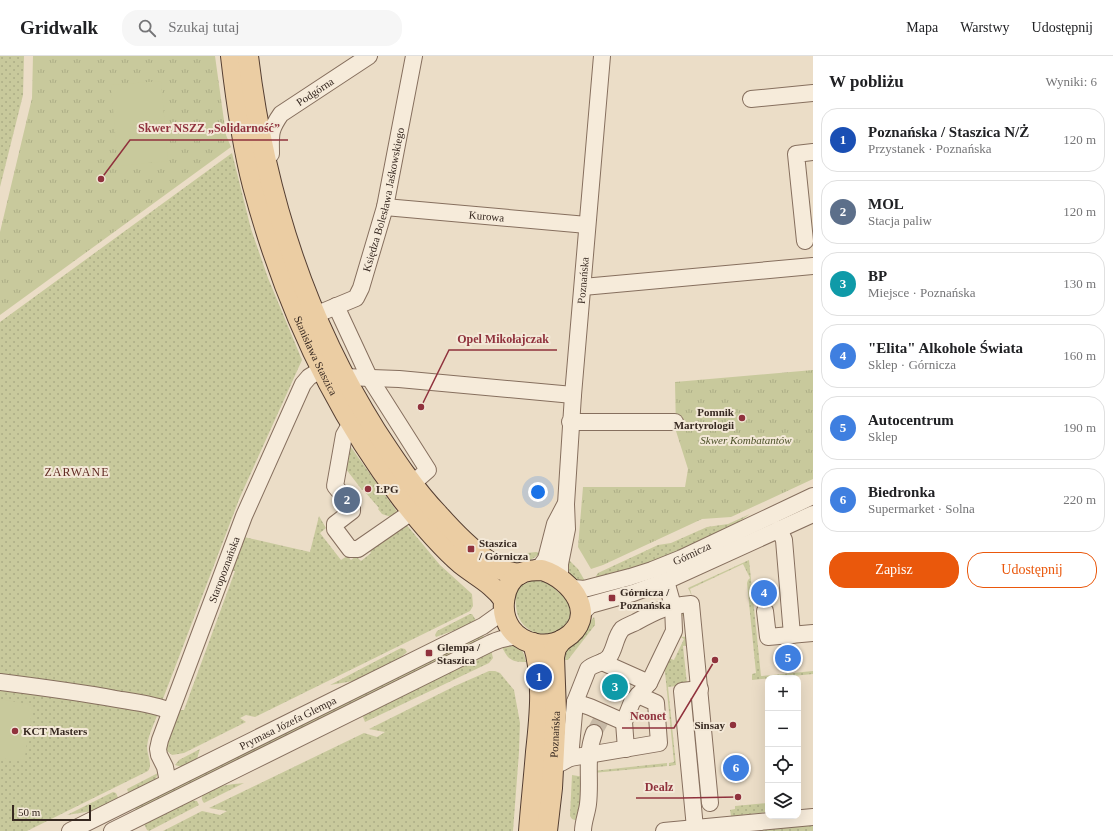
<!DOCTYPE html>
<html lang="pl">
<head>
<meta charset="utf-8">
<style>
  body { margin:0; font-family:"Times New Roman",serif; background:#f6f6f6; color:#202124 }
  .controls { position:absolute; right:12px; bottom:12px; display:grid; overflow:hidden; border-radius:8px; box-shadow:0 4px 16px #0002 }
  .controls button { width:36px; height:36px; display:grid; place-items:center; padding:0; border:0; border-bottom:1px solid #e0e0e0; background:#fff; color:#202124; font:20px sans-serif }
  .scale { position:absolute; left:12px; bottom:10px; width:79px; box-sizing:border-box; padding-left:4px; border:2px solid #372921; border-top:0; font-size:11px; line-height:14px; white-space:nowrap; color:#372921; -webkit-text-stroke:3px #f3e8d7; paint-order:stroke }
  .you { position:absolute; left:538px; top:436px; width:14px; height:14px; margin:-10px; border:3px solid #fff; border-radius:50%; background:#1a73e8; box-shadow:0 0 0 6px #1a73e833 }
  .badge { display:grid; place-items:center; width:26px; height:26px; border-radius:50%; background:#ea580c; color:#fff; font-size:13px; font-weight:700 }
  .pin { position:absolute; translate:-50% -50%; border:2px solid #fff; box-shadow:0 1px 4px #0006 }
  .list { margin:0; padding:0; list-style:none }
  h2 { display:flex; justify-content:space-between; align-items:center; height:52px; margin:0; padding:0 16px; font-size:17px }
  h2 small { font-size:13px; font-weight:400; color:#757577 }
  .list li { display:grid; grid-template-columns:26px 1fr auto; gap:12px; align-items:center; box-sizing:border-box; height:64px; margin:0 8px 8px; padding:0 8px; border:1px solid #e0e0e0; border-radius:16px }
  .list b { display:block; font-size:15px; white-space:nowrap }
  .list p { margin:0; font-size:13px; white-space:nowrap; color:#757577 }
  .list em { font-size:13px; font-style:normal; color:#757577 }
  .actions { display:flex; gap:8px; padding:12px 16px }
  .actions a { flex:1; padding:9px 0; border:1px solid #ea580c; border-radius:16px; text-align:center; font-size:14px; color:#ea580c }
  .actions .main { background:#ea580c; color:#fff }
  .icon { flex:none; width:22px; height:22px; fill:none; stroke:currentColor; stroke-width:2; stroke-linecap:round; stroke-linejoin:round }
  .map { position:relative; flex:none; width:813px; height:775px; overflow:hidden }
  header { display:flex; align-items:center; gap:24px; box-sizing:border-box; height:56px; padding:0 20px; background:#fff; border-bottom:1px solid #e0e0e0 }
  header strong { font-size:19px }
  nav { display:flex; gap:22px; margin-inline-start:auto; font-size:14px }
  .search { width:280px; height:36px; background:#f6f6f6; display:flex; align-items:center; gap:10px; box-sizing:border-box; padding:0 14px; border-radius:16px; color:#757577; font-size:15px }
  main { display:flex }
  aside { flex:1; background:#fff }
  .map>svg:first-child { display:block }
</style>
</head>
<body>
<header>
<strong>Gridwalk</strong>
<div class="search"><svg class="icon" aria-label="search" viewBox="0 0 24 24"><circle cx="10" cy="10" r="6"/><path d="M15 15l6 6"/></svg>Szukaj tutaj</div>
<nav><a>Mapa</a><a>Warstwy</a><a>Udostępnij</a></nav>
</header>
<main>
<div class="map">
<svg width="813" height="775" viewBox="0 0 813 775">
  <defs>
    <pattern id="grass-dots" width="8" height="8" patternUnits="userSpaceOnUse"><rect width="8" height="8" fill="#c8c99c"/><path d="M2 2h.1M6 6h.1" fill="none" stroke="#acad86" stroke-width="1.8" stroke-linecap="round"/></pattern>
    <pattern id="park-tufts" width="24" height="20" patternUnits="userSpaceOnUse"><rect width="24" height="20" fill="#c8c99c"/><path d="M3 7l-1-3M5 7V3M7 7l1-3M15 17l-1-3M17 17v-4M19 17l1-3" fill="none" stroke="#acad86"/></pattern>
  </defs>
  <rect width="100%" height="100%" fill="#ebddc7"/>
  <!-- grass -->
  <path fill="url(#grass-dots)" d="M0,0H24L23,39L0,131Z
    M232,97L251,173L268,222L302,304L240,441L161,648L0,621V266Z
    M348,387L398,457L391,461L382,458L378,453L379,452L366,437L371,433L368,430L362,434L346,413Z
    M750,458C705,491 649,507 597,524L596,520L598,517L658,489L671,487L707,471L728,468Z
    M319,460L326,472L320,477L341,504L347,500L351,504L356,500L361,505L371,497L368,490L405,467L440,509L472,538L473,550L470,555L255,661L246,659L240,662L246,666L184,697L172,699L167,695V688L180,654H184L235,515H232L244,481L310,496Z
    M536,496L540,497C530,507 517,510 505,503L509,499Z
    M568,503L578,513L585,525C570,525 568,517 568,503Z
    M749,504L761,620L813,615V618L752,624V618L756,617L747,527L748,524L750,522L743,508L690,533L692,540L688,532Z
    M531,525C543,524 550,527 558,536C561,539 568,541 570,545C572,547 571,551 571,554C569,581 531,587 519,562C515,553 516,544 515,535L518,531Z
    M682,555L688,559L680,560L682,581L690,580L691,589L683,590L687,628H695L668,631L676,709L669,710V707L674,706L664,606L666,601L674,604L684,583L677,579L679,558Z
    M470,558H472L477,566L436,581L435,579L437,575Z
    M594,561L595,565V569L568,604H561L563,597Z
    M482,577L485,584L137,756L134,750Z
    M506,588C519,589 524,593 526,606C510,606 508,603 501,589Z
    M401,592L405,593L407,596L395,606L359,624L330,629Z
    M491,594L493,602L489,607L365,666L363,661L365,657Z
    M495,615L500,617L514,634L520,667L519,696L513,775H163L202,755L220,759L227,755L209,752L364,677L377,681L385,676L369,673L455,630L489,615Z
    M0,630L159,655C155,666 148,679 147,691C147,699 153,708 148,715L27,775H0Z
    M200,693L196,706L182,711L175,709L179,704Z
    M667,707V710L593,717V715Z
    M158,717L155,725L129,739L127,733Z
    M572,719L584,721L578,765L572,763L570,760Z
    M244,727L204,747C203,745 201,743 202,741C203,730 236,728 244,727Z
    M113,736L116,737L119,744L99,754L67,759Z
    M189,744L197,745L199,749L149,775L147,774L143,766Z
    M768,747V756L731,760L730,754L735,753V750Z
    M813,768V775H741Z"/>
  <!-- park -->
  <path fill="url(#park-tufts)" d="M33,0H215L226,79L231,91L0,259V176L32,42Z
    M813,314V423L731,461L702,463L603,509L591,513L578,491L583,431H685L688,413L676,375L675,326Z"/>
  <!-- pitch -->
  <path fill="#c8c99c" d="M161,25L168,105L118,110L111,29Z
    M0,643L33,649L24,706L0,702Z"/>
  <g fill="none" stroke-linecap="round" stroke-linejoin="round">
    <!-- minor-tunnel -->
    <path stroke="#c7b9a6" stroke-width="16" stroke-dasharray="16 8" stroke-linecap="butt" d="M594,677L601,664"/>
    <!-- minor casing -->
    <g stroke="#866f5e" stroke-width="18">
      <g id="minor">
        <path d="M751,43L813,37"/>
        <path id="s1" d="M271,98C271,79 269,75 281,58L369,0"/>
        <path id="s2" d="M385,151L587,169"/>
        <path d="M805,185L796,98L813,96"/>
        <path d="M583,231L813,210"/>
        <path d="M336,250L369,321L428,414L412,428"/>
        <path id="s3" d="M315,259L356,242L361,232L385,151L414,0"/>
        <path d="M344,321L399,323L573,339"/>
        <path d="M570,366H675"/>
        <path d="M343,440L335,430L344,379L351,367"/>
        <path d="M352,451V455L335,468V473L350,493H358L413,455"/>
        <path d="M779,473L784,484L792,579"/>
        <path d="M533,514L541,510L546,503L555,468L565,449"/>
        <path id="s4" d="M560,523V508L567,473L566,448L573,339L602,0"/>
        <path id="s5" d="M564,527L574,532L584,533L630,521L652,514L682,502L813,440"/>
        <path d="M765,555L768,581L813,577"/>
        <path d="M582,557L590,549L633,537L666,525L813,458"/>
        <path d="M602,606L649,627"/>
        <path d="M0,626C39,631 78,636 116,643C134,646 154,648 170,655"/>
        <path d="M575,646L590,651L624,666"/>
        <path d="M626,693L624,666L632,646L649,627L674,575L673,550L666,525"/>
        <path d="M570,702L575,646L588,613C594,607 603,608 609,601C615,593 615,581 622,573C626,570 632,568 636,566C658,554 666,550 691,548L710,747"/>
        <path d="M561,707L570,702L659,687L656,647L638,639"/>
        <path id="s6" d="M168,726L165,711L159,699L158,693L160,684L244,460L303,328L309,321L322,313"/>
        <path d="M695,772L682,635L700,633"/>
        <path id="s7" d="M70,775L483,570L504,555"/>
        <path d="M112,775L491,587C502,582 510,580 522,581"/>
        <path d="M583,775C583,766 587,757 588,748C591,723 585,701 594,677"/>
        <path d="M664,775L813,761"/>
      </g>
    </g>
    <!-- major casing -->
    <g stroke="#543e32" stroke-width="22">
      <g id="major">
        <path id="s8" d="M231,0C236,43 242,88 253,130C283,242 331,350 402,443C420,466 439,489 461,508C476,520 493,528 504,544"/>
        <path d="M248,0C264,134 304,261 376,375C395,404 414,433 438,458C453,475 468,491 487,504C491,508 496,513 502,514C507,516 514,517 520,518"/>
        <path d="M542,514C572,523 600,561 564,583C547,593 523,589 511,573C499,557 502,527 521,517C528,514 535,514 542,514Z"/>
        <path d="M529,775C531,749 534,722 536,696C540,660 544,622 533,587"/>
        <path id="s9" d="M547,775L552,732L556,656L554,601L556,592L562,584"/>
      </g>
    </g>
    <!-- minor -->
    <use href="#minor" stroke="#f6ebda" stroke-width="16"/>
    <!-- major -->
    <use href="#major" stroke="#ebcda3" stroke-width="20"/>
  </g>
  <!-- markers -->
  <g fill="#90323d" stroke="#f3e8d7" stroke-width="1.5">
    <circle cx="742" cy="362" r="4"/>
    <circle cx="368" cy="433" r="4"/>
    <rect x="467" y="489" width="8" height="8" rx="2"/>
    <rect x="608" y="538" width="8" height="8" rx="2"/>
    <rect x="425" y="593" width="8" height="8" rx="2"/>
    <circle cx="733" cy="669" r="4"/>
    <circle cx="15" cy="675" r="4"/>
  </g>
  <g text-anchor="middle" stroke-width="4" stroke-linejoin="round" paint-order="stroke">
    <!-- street labels -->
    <g font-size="11" fill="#372921" stroke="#f3e8d7">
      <text dy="4" stroke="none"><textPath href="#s1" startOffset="83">Podgórna</textPath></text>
      <text dy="4" stroke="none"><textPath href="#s3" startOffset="147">Księdza Bolesława Jaśkowskiego</textPath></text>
      <text dy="4" stroke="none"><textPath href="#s2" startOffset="102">Kurowa</textPath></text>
      <text dy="4" stroke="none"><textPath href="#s4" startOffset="300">Poznańska</textPath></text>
      <text dy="4" stroke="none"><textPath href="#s8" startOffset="313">Stanisława Staszica</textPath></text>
      <text dy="4" stroke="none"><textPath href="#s5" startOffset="135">Górnicza</textPath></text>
      <text dy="4" stroke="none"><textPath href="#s6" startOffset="226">Staropoznańska</textPath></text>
      <text dy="4" stroke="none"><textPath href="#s7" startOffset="243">Prymasa Józefa Glempa</textPath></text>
      <text dy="4" stroke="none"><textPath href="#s9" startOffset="97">Poznańska</textPath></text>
    </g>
    <!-- poi labels -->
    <g font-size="11" font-weight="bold" fill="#372921" stroke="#f3e8d7" text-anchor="start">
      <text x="734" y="360" text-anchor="end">Pomnik<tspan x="734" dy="13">Martyrologii</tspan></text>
      <text x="376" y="437">LPG</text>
      <text x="479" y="491">Staszica<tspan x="479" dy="13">/ Górnicza</tspan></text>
      <text x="620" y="540">Górnicza /<tspan x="620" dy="13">Poznańska</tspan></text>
      <text x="437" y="595">Glempa /<tspan x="437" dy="13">Staszica</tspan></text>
      <text x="725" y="673" text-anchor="end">Sinsay</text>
      <text x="23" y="679">KCT Masters</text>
    </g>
    <!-- park labels -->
    <g font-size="11" font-style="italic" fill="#4c5229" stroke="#f3e8d7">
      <text x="746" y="388">Skwer Kombatantów</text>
    </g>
    <!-- neighbourhood labels -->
    <g font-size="12" letter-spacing="1" fill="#612a23" stroke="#f3e8d7">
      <text x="77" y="420">ZARWANE</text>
    </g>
  </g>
  <!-- callouts -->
  <path fill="none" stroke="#90323d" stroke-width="1.5" d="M101 123L130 84H288M421 351L449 294H557M715 604L674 672H622M738 741L681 742H636"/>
  <g fill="#90323d" stroke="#f3e8d7" stroke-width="1.5">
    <circle cx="101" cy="123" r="4"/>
    <circle cx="421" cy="351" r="4"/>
    <circle cx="715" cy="604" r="4"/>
    <circle cx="738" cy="741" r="4"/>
  </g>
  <g font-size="12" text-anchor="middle" font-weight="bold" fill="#90323d" stroke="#f3e8d7" stroke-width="4" stroke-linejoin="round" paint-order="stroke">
    <text x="209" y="76">Skwer NSZZ „Solidarność”</text>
    <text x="503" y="287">Opel Mikołajczak</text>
    <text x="648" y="664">Neonet</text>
    <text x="659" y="735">Dealz</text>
  </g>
</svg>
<div class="controls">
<button>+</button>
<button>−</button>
<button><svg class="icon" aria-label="locate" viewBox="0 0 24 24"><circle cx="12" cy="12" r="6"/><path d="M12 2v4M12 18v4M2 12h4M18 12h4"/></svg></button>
<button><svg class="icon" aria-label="layers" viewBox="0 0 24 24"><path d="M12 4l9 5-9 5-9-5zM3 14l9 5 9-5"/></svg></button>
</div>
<div class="scale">50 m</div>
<div class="you"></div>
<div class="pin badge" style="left:539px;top:621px;background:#1a4fb4">1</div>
<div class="pin badge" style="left:347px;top:444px;background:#5c6f8a">2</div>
<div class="pin badge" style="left:615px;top:631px;background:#0f9aa8">3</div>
<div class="pin badge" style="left:764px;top:537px;background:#3f7fe0">4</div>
<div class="pin badge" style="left:788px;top:602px;background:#3f7fe0">5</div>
<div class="pin badge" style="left:736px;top:712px;background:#3f7fe0">6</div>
</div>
<aside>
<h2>W pobliżu<small>Wyniki: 6</small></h2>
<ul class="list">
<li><span class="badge" style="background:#1a4fb4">1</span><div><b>Poznańska / Staszica N/Ż</b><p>Przystanek · Poznańska</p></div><em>120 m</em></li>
<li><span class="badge" style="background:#5c6f8a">2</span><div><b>MOL</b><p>Stacja paliw</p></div><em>120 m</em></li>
<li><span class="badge" style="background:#0f9aa8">3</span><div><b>BP</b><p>Miejsce · Poznańska</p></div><em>130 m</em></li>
<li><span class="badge" style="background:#3f7fe0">4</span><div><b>&quot;Elita&quot; Alkohole Świata</b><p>Sklep · Górnicza</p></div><em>160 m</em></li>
<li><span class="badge" style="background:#3f7fe0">5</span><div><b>Autocentrum</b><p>Sklep</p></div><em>190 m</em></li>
<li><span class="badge" style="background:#3f7fe0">6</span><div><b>Biedronka</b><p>Supermarket · Solna</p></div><em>220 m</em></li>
</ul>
<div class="actions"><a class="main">Zapisz</a><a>Udostępnij</a></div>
</aside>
</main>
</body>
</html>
